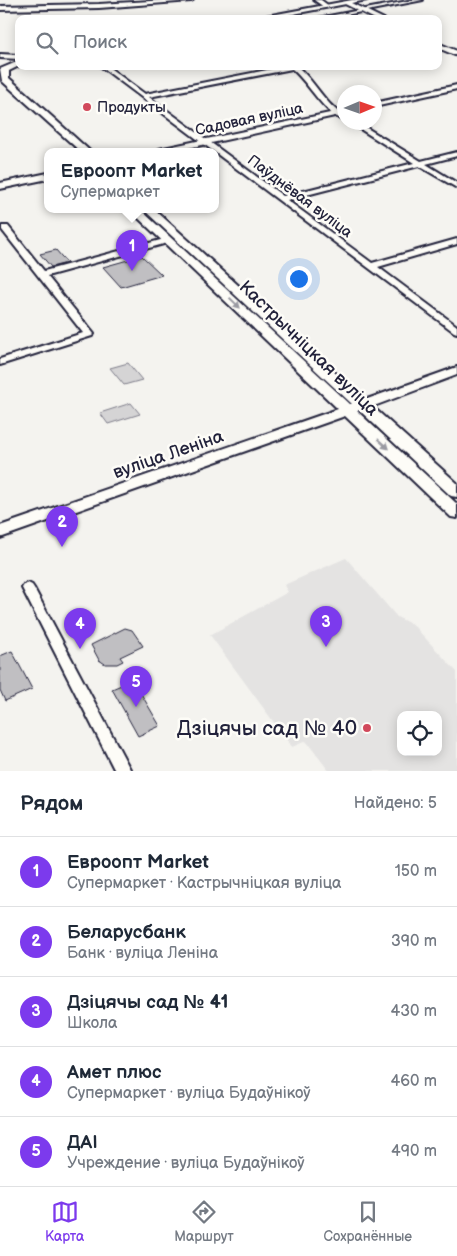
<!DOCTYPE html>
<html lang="ru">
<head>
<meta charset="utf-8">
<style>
  body { margin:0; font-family:"Balsamiq Sans",sans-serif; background:#f6f6f7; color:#1f2937 }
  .controls { position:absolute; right:15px; bottom:15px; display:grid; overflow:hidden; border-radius:10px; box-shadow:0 2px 12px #0003 }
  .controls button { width:45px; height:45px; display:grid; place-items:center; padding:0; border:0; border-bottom:1px solid #e0e1e3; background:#fff; color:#1f2937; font:25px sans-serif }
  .compass { position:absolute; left:337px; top:85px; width:45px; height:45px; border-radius:50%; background:#fff; box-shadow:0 2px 12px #0003; rotate:88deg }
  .you { position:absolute; left:298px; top:278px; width:18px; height:18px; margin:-12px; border:4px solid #fff; border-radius:50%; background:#1a73e8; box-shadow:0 0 0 8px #1a73e833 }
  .badge { display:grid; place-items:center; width:32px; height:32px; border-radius:50%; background:#7c3aed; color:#fff; font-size:16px; font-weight:700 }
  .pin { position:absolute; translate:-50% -41px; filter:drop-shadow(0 1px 2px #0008) }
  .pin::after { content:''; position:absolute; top:26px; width:18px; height:15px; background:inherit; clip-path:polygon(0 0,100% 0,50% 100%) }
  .popup { position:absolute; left:44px; top:148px; width:175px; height:65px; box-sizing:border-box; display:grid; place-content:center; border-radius:10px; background:#fff; filter:drop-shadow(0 1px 4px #0005); font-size:16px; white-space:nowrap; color:#747a83 }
  .popup b { font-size:19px; color:#1f2937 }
  .popup::after { content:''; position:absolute; left:50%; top:100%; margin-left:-10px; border:10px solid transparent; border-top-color:#fff }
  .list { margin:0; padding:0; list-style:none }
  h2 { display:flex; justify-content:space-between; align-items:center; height:65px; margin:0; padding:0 20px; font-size:21px }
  h2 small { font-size:16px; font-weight:400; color:#747a83 }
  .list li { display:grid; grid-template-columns:32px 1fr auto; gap:15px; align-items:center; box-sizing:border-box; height:70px; padding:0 20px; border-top:1px solid #e0e1e3 }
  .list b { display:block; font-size:19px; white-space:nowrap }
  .list p { margin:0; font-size:16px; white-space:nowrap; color:#747a83 }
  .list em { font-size:16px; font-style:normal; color:#747a83 }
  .icon { flex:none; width:28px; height:28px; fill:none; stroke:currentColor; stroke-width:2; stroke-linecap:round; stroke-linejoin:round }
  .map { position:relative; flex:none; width:457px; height:771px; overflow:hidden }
  .search { position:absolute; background:#fff; box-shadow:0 2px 12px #0003; left:15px; right:15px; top:15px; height:55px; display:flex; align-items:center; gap:12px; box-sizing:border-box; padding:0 18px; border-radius:10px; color:#747a83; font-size:19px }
  .sheet { height:415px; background:#fff }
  nav { display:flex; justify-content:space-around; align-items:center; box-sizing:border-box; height:70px; border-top:1px solid #e0e1e3; background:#fff; font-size:14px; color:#747a83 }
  nav a { display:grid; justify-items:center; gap:2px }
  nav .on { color:#7c3aed }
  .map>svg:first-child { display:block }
</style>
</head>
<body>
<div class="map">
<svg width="457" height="771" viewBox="0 0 457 771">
  <rect width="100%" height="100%" fill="#f4f3ef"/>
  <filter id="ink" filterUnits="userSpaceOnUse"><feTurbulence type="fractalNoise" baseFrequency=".02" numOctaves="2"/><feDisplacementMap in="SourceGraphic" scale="10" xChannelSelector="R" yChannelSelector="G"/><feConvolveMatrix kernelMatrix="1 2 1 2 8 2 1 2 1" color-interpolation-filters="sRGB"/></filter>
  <g filter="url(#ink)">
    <!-- built -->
    <path fill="#e4e3e2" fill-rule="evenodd" d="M346,558L397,617L413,625L457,672V771H329L306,741L292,747L210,635L288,592L284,585ZM401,715H438V752H401Z"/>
    <!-- green -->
    <path fill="#d5d4d5" stroke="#7c7b88" d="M128,363L142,380L124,385L110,368Z
      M131,403L140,414L108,424L100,413Z"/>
    <!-- building -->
    <path fill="#c0bfc2" stroke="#22223b" d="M56,250L67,263L51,267L40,254Z
      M142,256L162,275L121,287L103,267Z
      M125,628L132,630L143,646L120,657L123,661L117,664H105L99,660L91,645Z
      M12,651L32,689L5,701L0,690V656Z
      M133,680L160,726L138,736L112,689Z"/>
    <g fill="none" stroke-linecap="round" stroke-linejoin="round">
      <!-- minor casing -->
      <g stroke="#22223b" stroke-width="4">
        <path id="minor" d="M168,0H193L191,1L99,8L0,10V6L99,4Z
          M413,0H423L325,19H313Z
          M100,66H107L145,94L287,66H300L298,67C315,82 325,104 344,116V120C324,114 309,83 292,69L149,97L283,196L414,163L349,122H357L421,161L457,152V156L426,164L457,183V188L419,166L287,200L372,263L457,239V244L378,267L457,326V333L454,332Z
          M2,226H8L44,271L168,238L172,240L171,242L47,276L94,334L92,336L0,365V359L83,333L2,230Z
          M28,583L32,585L34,588L131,771H115L22,588L24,585Z"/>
      </g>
      <!-- tertiary casing -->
      <g stroke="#22223b" stroke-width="4">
        <path id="tertiary" d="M314,0H321L329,6L324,7Z
          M345,2H349L384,19H375L345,4Z
          M438,43L457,51V56L438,48Z
          M457,85V89L374,107V103Z
          M344,110V114L170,152H155L159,149Z
          M48,173V179L0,189V183Z
          M457,367V375L366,409L361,410L355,406L356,403Z"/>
      </g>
      <!-- secondary casing -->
      <g stroke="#22223b" stroke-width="4">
        <path id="secondary" d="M352,0H367L267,19H250Z
          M0,54L19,55V59L0,58Z
          M19,61V66L9,71V78L91,152H81L2,81L0,69Z
          M130,210H141L350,404H352L144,210H155L457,483V497L451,496L359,410L357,411L457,504V518L451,517L345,416L0,538V526L338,409Z"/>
      </g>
      <!-- minor -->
      <use href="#minor" fill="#fdfcf7" fill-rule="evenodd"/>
      <!-- tertiary -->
      <use href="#tertiary" fill="#fdfcf7" fill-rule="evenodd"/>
      <!-- secondary -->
      <use href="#secondary" fill="#fdfcf7" fill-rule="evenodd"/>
    </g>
    <!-- one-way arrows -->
    <defs><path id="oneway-solid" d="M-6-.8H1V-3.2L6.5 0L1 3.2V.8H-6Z" transform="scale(1.25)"/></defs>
    <g fill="#9a9aa2">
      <use href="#oneway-solid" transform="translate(235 303) rotate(44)"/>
      <use href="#oneway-solid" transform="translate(383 444) rotate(43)"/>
    </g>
  </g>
  <!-- markers -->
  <g fill="#d1495b" stroke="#fdfcf7" stroke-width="2">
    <circle cx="87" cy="107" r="5"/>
    <circle cx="367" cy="728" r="5"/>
  </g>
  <g text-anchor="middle" stroke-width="5" stroke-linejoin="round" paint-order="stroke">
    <!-- far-poi labels -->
    <g font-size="15" fill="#22223b" stroke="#fdfcf7" text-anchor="start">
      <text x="97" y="112">Продукты</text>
    </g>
    <!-- far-street labels -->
    <g font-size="15" fill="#22223b" stroke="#fdfcf7">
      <text transform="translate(249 119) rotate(-12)" y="5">Садовая вуліца</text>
      <text transform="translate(300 196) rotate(37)" y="5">Паўднёвая вуліца</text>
    </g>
    <!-- street labels -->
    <g font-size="18" fill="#22223b" stroke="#fdfcf7">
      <text transform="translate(309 348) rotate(44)" y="6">Кастрычніцкая вуліца</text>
      <text transform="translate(168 454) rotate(-19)" y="6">вуліца Леніна</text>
    </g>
    <!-- near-poi labels -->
    <g font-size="21" fill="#22223b" stroke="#fdfcf7" text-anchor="end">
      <text x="357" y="735">Дзіцячы сад № 40</text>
    </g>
  </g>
</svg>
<div class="controls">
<button><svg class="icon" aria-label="locate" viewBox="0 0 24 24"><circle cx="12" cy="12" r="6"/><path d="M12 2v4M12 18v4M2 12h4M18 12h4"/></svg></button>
</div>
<svg class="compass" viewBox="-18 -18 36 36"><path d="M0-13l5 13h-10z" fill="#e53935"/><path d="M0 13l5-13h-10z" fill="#747a83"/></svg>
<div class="you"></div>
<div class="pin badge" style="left:132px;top:271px">1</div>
<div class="popup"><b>Евроопт Market</b>Супермаркет</div>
<div class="pin badge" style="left:62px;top:547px">2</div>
<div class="pin badge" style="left:326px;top:647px">3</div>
<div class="pin badge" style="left:80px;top:649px">4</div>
<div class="pin badge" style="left:136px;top:707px">5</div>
<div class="search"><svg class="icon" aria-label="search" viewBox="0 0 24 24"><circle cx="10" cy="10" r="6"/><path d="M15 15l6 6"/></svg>Поиск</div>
</div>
<section class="sheet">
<h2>Рядом<small>Найдено: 5</small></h2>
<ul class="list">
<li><span class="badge">1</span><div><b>Евроопт Market</b><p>Супермаркет · Кастрычніцкая вуліца</p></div><em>150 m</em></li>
<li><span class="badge">2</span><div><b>Беларусбанк</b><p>Банк · вуліца Леніна</p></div><em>390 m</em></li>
<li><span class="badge">3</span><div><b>Дзіцячы сад № 41</b><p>Школа</p></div><em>430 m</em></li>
<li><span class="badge">4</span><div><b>Амет плюс</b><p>Супермаркет · вуліца Будаўнікоў</p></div><em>460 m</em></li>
<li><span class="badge">5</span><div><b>ДАІ</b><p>Учреждение · вуліца Будаўнікоў</p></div><em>490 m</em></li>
</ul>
</section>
<nav>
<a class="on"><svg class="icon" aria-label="map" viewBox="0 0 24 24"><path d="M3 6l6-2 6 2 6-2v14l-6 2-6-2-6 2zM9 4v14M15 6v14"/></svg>Карта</a>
<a><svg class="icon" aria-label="directions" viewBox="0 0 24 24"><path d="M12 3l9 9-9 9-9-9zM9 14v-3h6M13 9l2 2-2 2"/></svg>Маршрут</a>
<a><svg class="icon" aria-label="saved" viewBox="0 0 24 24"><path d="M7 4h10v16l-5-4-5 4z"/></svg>Сохранённые</a>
</nav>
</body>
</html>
